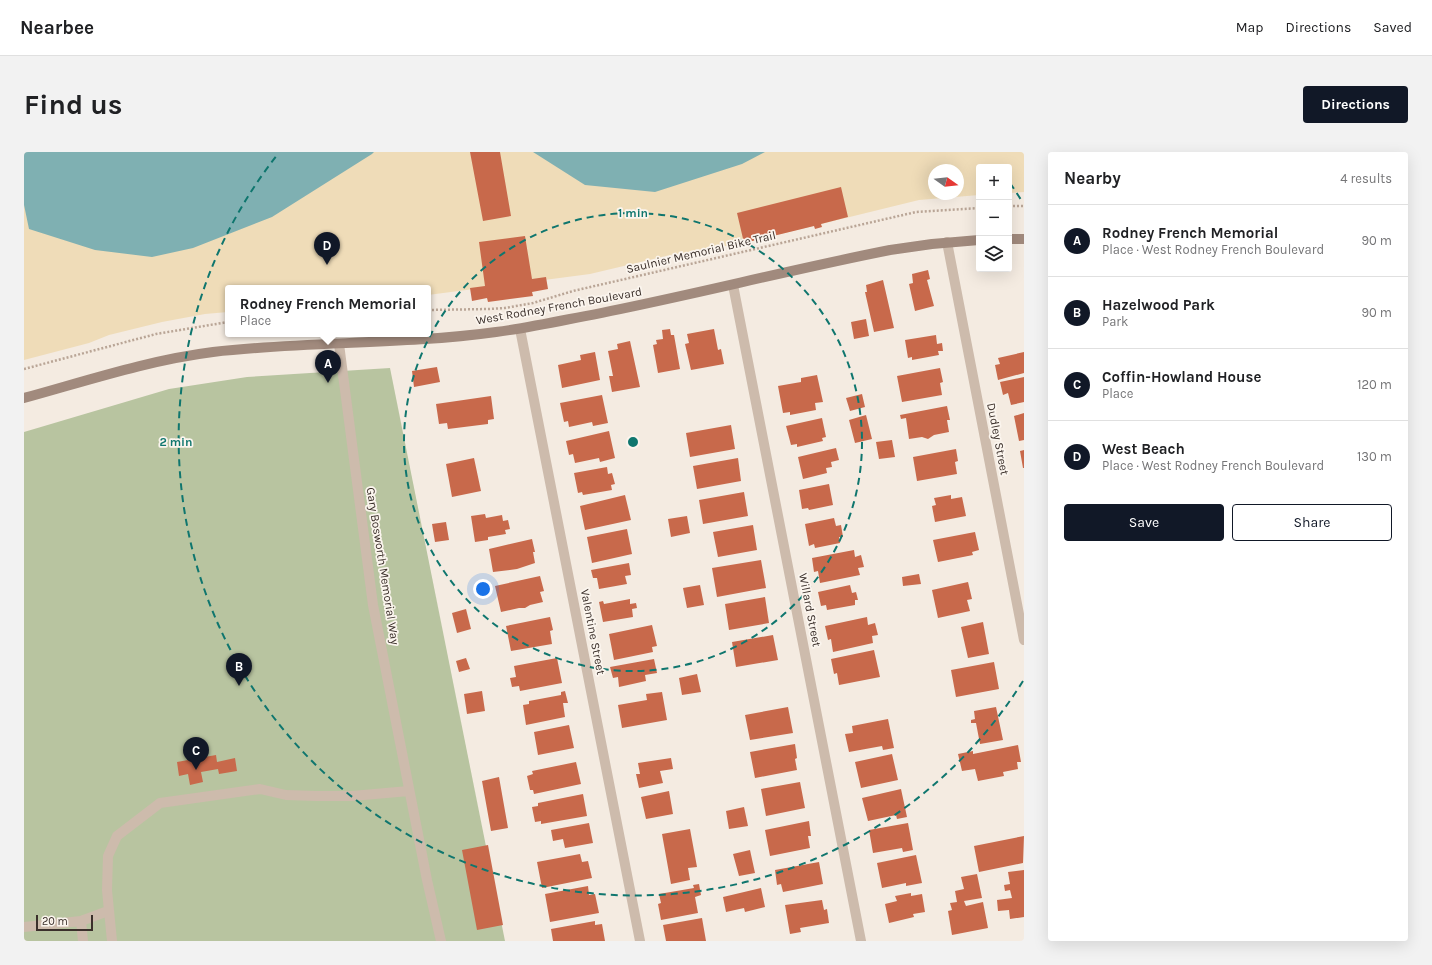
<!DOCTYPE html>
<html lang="en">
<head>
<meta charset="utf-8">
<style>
  body { margin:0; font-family:Karla,sans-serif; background:#f2f2f2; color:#202124 }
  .controls { position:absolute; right:12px; top:12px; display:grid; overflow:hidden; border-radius:4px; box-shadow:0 4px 16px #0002 }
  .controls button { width:36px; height:36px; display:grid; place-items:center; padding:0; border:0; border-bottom:1px solid #e0e0e0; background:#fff; color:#202124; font:20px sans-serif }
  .compass { position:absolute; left:904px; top:12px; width:36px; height:36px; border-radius:50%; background:#fff; box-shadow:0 4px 16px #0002; rotate:105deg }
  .scale { position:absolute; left:12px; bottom:10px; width:57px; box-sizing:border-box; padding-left:4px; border:2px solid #3b302b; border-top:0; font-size:11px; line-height:14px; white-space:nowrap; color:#3b302b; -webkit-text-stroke:3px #fbf5ee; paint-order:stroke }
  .you { position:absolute; left:459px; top:437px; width:14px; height:14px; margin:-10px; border:3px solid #fff; border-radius:50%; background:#1a73e8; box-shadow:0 0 0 6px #1a73e833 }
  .badge { display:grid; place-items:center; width:26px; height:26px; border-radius:50%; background:#111827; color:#fff; font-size:13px; font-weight:700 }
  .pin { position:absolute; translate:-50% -33px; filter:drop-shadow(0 1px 2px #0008) }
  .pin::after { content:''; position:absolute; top:21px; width:14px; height:12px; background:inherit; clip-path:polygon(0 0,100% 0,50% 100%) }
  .popup { position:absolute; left:201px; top:133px; width:206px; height:52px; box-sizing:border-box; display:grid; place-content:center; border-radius:4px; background:#fff; filter:drop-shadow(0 1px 3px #0005); font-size:13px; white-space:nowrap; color:#757577 }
  .popup b { font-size:15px; color:#202124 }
  .popup::after { content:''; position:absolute; left:50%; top:100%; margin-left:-8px; border:8px solid transparent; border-top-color:#fff }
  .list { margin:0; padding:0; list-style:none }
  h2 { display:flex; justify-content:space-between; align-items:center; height:52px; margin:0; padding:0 16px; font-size:17px }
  h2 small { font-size:13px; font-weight:400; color:#757577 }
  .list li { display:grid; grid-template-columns:26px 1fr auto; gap:12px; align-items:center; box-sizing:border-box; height:72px; padding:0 16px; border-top:1px solid #e0e0e0 }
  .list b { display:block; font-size:15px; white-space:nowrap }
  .list p { margin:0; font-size:13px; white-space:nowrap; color:#757577 }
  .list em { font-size:13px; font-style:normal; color:#757577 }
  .actions { display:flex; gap:8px; padding:12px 16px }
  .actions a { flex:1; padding:9px 0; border:1px solid #111827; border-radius:4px; text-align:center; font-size:14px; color:#111827 }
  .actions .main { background:#111827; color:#fff }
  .icon { flex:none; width:22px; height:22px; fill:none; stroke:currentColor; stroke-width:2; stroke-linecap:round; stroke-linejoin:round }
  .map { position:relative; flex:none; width:1000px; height:789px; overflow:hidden; border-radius:4px }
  header { display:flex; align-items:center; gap:24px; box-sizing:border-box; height:56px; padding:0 20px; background:#fff; border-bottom:1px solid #e0e0e0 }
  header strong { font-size:19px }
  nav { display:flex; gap:22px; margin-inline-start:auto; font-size:14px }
  .intro { display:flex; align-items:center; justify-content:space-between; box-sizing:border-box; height:96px; padding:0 24px }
  h1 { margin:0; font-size:28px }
  .button { padding:10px 18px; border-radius:4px; background:#111827; color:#fff; font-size:14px; font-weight:700 }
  main { display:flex; gap:24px; padding:0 24px }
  aside { flex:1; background:#fff; border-radius:4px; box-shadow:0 4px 16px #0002 }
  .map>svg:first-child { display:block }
</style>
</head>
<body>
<header>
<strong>Nearbee</strong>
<nav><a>Map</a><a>Directions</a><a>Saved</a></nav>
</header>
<div class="intro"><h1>Find us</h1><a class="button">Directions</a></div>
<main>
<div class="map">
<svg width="1000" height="789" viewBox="0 0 1000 789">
  <rect width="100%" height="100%" fill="#f4ebe1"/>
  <!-- green -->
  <path fill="#b8c4a0" d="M366,216L481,789H0V280L145,237L223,225Z"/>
  <!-- sand -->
  <path fill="#efdcb8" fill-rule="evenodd" d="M255,0H1000V40L985,41V15H955V43L895,48L720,91L646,103L566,122L404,143V136H204V160L181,162L138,170L85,183L65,191L0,208V9ZM910,18H934V42H910Z"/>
  <!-- water -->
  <path fill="#7fb0b2" d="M0,0H350L348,2L248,65L169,96L128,105L71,98L5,77L0,53Z
    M509,0H741L718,12L631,40L561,33Z"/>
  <!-- building -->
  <path fill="#c8694b" d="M446,0H476L487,64L459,69Z
    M817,35L824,65L797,72L798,75L791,77L790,74L720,91L713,61Z
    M501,84L508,127L522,125L524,137L508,140L509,144L464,150L463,146L448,149L446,136L461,134L455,90Z
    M904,118L906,127L903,128L910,154L891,159L885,132L889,131L888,122Z
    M859,128L870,176L850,180L841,140H843L842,133Z
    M842,167L845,184L830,187L827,170Z
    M646,177L647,183H650L656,217L634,221L629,193L633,192L632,188L639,187L638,178Z
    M690,177L694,198L697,197L700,212L667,218L661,192L665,191L663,182Z
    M912,183L913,192L918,191L919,199H914L915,203L888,208V205L884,206L881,188Z
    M606,189L616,235L588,240L585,224H589L584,199L594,197L593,192Z
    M571,200L576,228L538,236L534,213L557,208L556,203Z
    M1000,200V221L974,228L971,213L976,212L974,206Z
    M413,215L416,230L390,235L388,219Z
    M916,216L919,230L916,231L918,243L878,250L873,224Z
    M793,223L799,250L791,251L792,258L766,263V260L759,261L754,234L777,230V226Z
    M1000,225V250L987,253L984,241L979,243L976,230Z
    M838,242L841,255L826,259L822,246Z
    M578,243L584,271L569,274L568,270L545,275L544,269L540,270L536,251Z
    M467,244L470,267L464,268V272L424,277L423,271L415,272L412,252Z
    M923,254L926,268H923L925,280L910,283L904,287L898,285L885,287L882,266L877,267L876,263Z
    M1000,261V288L995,289L990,264Z
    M842,263L848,287L831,291L825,268Z
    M798,266L802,285L798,286L799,289L773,295V292L767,293L762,274Z
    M707,273L711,297L666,305L662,281Z
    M585,279L591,306L576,310L575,306L551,311L549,302L545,303L542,289Z
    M868,288L871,305L855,307L852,290Z
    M812,296L815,308L807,310L808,315L802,316L803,321L779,327L774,305Z
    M932,297L934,309L931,310L933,322L893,329L889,305Z
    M1000,298V316H999L996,299Z
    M450,306L457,339L428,345L422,312Z
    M714,306L717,329L673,337L669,314Z
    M583,315L584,322L588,321L591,332L587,333L588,338L559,343L558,340L554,341L550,321Z
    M805,332L809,353L785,358L784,356L778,357L775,338Z
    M720,340L724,364L679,372L675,348Z
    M601,343L607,368L561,378L556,354Z
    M927,343V347L938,345L942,364L911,370L908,354L912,353L910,346Z
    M461,362L462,366L478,363L479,369L484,368L486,377L481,378L482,382L464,385V388L451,390L447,364Z
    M663,364L666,381L647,385L644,367Z
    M810,366L812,374L817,373L819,385H815L816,391L791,396L790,392L785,394L781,372Z
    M422,370L425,388L411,390L408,372Z
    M729,373L733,398L694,405L689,380Z
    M603,377L608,402L568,411L563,385Z
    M951,380L955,398L948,400L949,403L914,410L909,388Z
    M508,387L511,400H509L511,411L493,417L469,420L465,397Z
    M830,398L831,405L837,403L840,415L834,416L836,423L796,431L794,419L790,420L788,406Z
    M737,408L742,436L693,445L688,416Z
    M605,411L607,423L601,424L603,432L575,437L573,426H569L567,418Z
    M895,422L897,432L879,434L878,425Z
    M516,424L520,439L516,440L519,450L506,453L501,456H495L477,460L471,434Z
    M944,430L948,447L943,448L946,459L914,466L908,438Z
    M676,433L680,453L663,456L659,436Z
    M826,433L828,441L832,440L834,448H831V453L803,458L802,453L797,454L794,440Z
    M741,445L745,471L705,478L701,452Z
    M606,447V452L612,451L613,456L608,457L609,465L579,470L575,450L579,449L580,452Z
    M442,457L447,477L433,481L428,461Z
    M526,465L529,478L526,479L528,492L487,499L482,474Z
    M843,465L844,473L851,471L854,483L848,484L849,491L809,500L807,487L804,488L801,474Z
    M959,470L965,502L944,506L937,475Z
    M628,473L633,494L628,495L629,500L590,508L585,482Z
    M749,483L754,508L712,515L708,490Z
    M850,498L856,525L815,533L813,521L810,522L807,507Z
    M442,506L446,517L435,520L432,509Z
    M533,506L538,531L496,539L495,534L488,535L486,526L492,525L490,514Z
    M630,507L633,521L621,523L622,529L595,535L594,525L589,526L586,515Z
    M970,510L975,537L932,545L927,518Z
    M673,522L677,540L658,543L655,526Z
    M458,539L461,559L443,562L440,542Z
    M541,539L544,551H539L541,565L502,573L499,553L505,552V549L537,543V540Z
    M638,540L643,568L598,576L594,553L623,548L622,542Z
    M764,555L769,581L726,588L721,563Z
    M972,555L979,588L956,592L952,571H947V568L951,567L950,559Z
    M864,567L870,596L859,598L858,594L825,600L821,582L829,581L828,574Z
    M545,573L550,596L514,603L510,580Z
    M771,592L773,606L771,607L773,618L731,626L726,600Z
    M994,593L997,610H993L994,617L979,620L980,624L954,629L951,617L938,619L934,602L949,599V602Z
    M868,602L874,628L837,636L831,610Z
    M192,603L193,610L211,606L213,619L195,622L194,617L177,620L179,630L166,633L164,622L155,624L153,610Z
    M647,606L649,617L636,619L639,631L615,636L612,622H616L614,611Z
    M552,610L557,632L510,642L509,638H506L503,624L509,622L508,619Z
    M475,625L484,676L467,679L458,629Z
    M776,630L781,656L742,664L737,637Z
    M877,637L883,665L873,667L872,663L844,669L838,646Z
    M645,639L649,662L622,667L617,645Z
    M559,642L563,664L517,672V669L511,670L508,655L514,654V651Z
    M720,655L724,674L705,677L702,659Z
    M785,669L787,684H784L786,696L746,704L741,678Z
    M565,671L569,691L541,696L539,687L529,689L527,678Z
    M884,671L889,698L879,700L878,696L849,701L845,678Z
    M666,677L673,715L664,716L666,728L647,732L638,682Z
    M1000,684L999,711L955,720L950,694Z
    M464,693L479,773L453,778L438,698Z
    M726,698L731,721L715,724L709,702Z
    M556,702L558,710L564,709L568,726L518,736L513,710Z
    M892,703L898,731L882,734V731L858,736L853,711Z
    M795,710L799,732L759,740L757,732L753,733L751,718Z
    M1000,718V765L986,767L985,758L974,759L973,748L988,746L986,738L981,739L980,733L986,732L984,720Z
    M953,722L958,746L940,749L942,754L959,750L964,776L928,783L924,759L928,758L926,751L933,750L931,739L940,737L937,725Z
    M675,732L677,743L671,745L674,761L637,768L634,752L637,751L635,742L670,736L669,733Z
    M564,734L565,743L571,742L575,761L526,770L521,742Z
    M737,736L741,755L721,760L720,756L702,760L699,745Z
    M887,741V744L898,742L901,760L889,762L890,765L865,771L861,752L873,749L871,744Z
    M798,748L800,758L803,757L805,771L776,776L777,780L766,782L761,753Z
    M678,766L682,789H642L639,773Z
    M571,769V773L578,772L581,789H529L527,777Z"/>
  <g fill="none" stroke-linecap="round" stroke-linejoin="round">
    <!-- path -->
    <path stroke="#b9a596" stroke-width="2.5" stroke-dasharray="2 2" stroke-linecap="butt" d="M985,54H1000
      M404,158L465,157L481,156L509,151L549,139L892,60L955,56
      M0,217L132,182L204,170"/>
    <!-- lane -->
    <path stroke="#cdbbac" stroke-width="10" d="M315,192L349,453L403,728L417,789
      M57,769L59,789
      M0,775L57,769L84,759
      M88,789L83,738L84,704L93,684L136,651L236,637L262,643L292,644H328L385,639"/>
    <!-- street -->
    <path stroke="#cdbbac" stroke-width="10" d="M923,90L1000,488
      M709,133L837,789
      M496,177L616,789"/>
    <!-- secondary -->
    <path stroke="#a18a7d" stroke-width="10" d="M985,87H1000
      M0,246C62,229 125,208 189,200C283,189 378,193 472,180C496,177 521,172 546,167C653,147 759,119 866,98L908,92L955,88"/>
  </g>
  <!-- distance rings -->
  <g fill="none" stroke="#0f766e" stroke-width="2" stroke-dasharray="7 5">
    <circle cx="609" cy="290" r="229"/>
    <path d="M999 529A457 457 0 1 1 254 2M986 31A457 457 0 0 1 999 51"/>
  </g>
  <g text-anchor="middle" stroke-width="3.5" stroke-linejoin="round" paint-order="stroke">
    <!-- street labels -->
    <g font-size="12" fill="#3b302b" stroke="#fbf5ee">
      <text transform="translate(677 100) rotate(-13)" y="4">Saulnier Memorial Bike Trail</text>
      <text transform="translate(535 154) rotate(-10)" y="4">West Rodney French Boulevard</text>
      <text transform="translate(974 287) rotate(79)" y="4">Dudley Street</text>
      <text transform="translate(359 414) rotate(81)" y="4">Gary Bosworth Memorial Way</text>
      <text transform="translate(786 458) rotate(79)" y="4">Willard Street</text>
      <text transform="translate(569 480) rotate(79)" y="4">Valentine Street</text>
    </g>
  </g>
  <circle cx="609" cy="290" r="6" fill="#0f766e" stroke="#fbf5ee" stroke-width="2"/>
  <g font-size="12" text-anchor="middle" font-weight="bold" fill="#0f766e" stroke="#fbf5ee" stroke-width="3.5" stroke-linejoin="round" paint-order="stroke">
    <text x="609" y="65">1 min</text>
    <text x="152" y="294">2 min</text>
  </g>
</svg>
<div class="controls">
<button>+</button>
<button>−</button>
<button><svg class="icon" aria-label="layers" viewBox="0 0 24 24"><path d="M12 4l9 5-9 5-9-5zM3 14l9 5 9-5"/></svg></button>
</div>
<svg class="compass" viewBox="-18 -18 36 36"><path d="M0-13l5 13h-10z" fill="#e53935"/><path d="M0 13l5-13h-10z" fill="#757577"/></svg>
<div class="scale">20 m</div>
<div class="you"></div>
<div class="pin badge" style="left:304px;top:231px">A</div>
<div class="popup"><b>Rodney French Memorial</b>Place</div>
<div class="pin badge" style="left:215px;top:534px">B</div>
<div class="pin badge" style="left:172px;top:618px">C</div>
<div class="pin badge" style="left:303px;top:113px">D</div>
</div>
<aside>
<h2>Nearby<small>4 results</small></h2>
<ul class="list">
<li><span class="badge">A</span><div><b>Rodney French Memorial</b><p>Place · West Rodney French Boulevard</p></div><em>90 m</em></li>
<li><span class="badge">B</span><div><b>Hazelwood Park</b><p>Park</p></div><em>90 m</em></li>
<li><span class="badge">C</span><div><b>Coffin-Howland House</b><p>Place</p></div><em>120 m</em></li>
<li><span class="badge">D</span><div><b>West Beach</b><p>Place · West Rodney French Boulevard</p></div><em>130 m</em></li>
</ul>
<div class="actions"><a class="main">Save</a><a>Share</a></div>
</aside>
</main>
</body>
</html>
